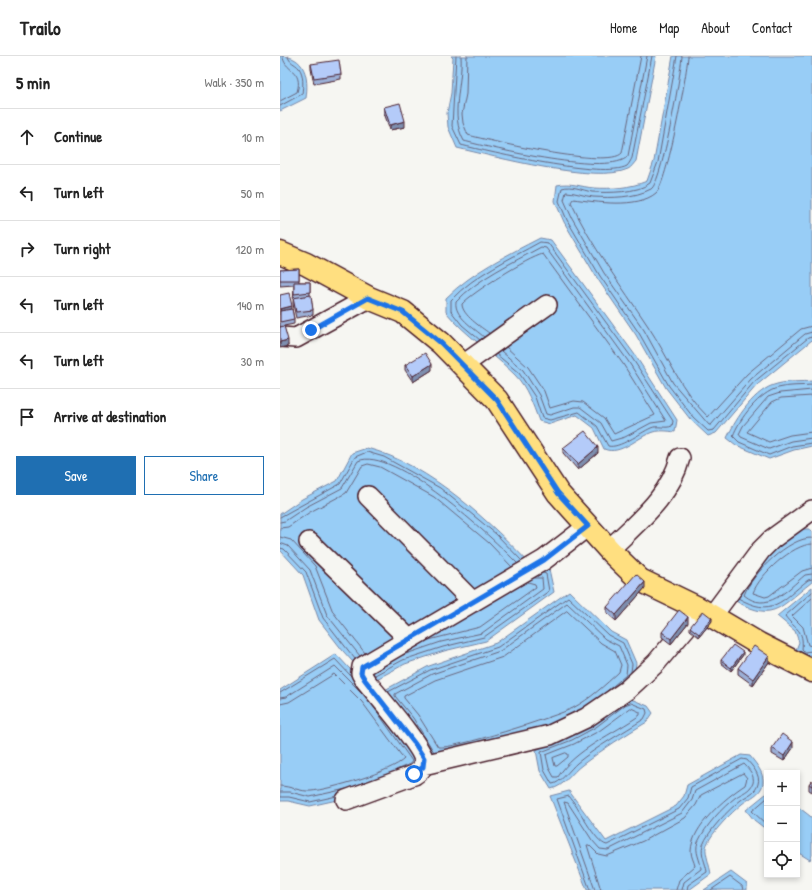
<!DOCTYPE html>
<html lang="en">
<head>
<meta charset="utf-8">
<style>
  body { margin:0; font-family:"Patrick Hand",sans-serif; background:#f2f2f2; color:#222 }
  .controls { position:absolute; right:12px; bottom:12px; display:grid; overflow:hidden; border-radius:0px; box-shadow:0 2px 6px #0003 }
  .controls button { width:36px; height:36px; display:grid; place-items:center; padding:0; border:0; border-bottom:1px solid #e0e0e0; background:#fff; color:#222; font:20px sans-serif }
  .stop { position:absolute; width:12px; height:12px; margin:-9px; border:3px solid #1a73e8; border-radius:50%; background:#fff }
  .stop.end { background:#1a73e8; border-color:#fff; box-shadow:0 1px 4px #0008 }
  .list { margin:0; padding:0; list-style:none }
  h2 { display:flex; justify-content:space-between; align-items:center; height:52px; margin:0; padding:0 16px; font-size:17px }
  h2 small { font-size:13px; font-weight:400; color:#767676 }
  .list li { display:grid; grid-template-columns:26px 1fr auto; gap:12px; align-items:center; box-sizing:border-box; height:56px; padding:0 16px; border-top:1px solid #e0e0e0 }
  .list b { display:block; font-size:15px; white-space:nowrap }
  .list em { font-size:13px; font-style:normal; color:#767676 }
  .actions { display:flex; gap:8px; padding:12px 16px }
  .actions a { flex:1; padding:9px 0; border:1px solid #1f6fb2; border-radius:0px; text-align:center; font-size:14px; color:#1f6fb2 }
  .actions .main { background:#1f6fb2; color:#fff }
  .icon { flex:none; width:22px; height:22px; fill:none; stroke:currentColor; stroke-width:2; stroke-linecap:round; stroke-linejoin:round }
  .map { position:relative; flex:none; width:532px; height:834px; overflow:hidden }
  header { display:flex; align-items:center; gap:24px; box-sizing:border-box; height:56px; padding:0 20px; background:#fff; border-bottom:1px solid #e0e0e0 }
  header strong { font-size:19px }
  nav { display:flex; gap:22px; margin-inline-start:auto; font-size:14px }
  main { display:flex }
  aside { flex:1; background:#fff }
  .map>svg:first-child { display:block }
</style>
</head>
<body>
<header>
<strong>Trailo</strong>
<nav><a>Home</a><a>Map</a><a>About</a><a>Contact</a></nav>
</header>
<main>
<aside>
<h2>5 min<small>Walk · 350 m</small></h2>
<ul class="list">
<li><svg class="icon" aria-label="ahead" viewBox="0 0 24 24"><path d="M12 20V5M6 11l6-6 6 6"/></svg><div><b>Continue</b></div><em>10 m</em></li>
<li><svg class="icon" aria-label="left" viewBox="0 0 24 24"><path d="M17 20v-9H6M10 6l-5 5 5 5"/></svg><div><b>Turn left</b></div><em>50 m</em></li>
<li><svg class="icon" aria-label="right" viewBox="0 0 24 24"><path d="M7 20v-9h11M14 6l5 5-5 5"/></svg><div><b>Turn right</b></div><em>120 m</em></li>
<li><svg class="icon" aria-label="left" viewBox="0 0 24 24"><path d="M17 20v-9H6M10 6l-5 5 5 5"/></svg><div><b>Turn left</b></div><em>140 m</em></li>
<li><svg class="icon" aria-label="left" viewBox="0 0 24 24"><path d="M17 20v-9H6M10 6l-5 5 5 5"/></svg><div><b>Turn left</b></div><em>30 m</em></li>
<li><svg class="icon" aria-label="arrive" viewBox="0 0 24 24"><path d="M6 21V4h12l-3 4 3 4H6"/></svg><div><b>Arrive at destination</b></div></li>
</ul>
<div class="actions"><a class="main">Save</a><a>Share</a></div>
</aside>
<div class="map">
<svg width="532" height="834" viewBox="0 0 532 834">
  <rect width="100%" height="100%" fill="#f6f6f2"/>
  <filter id="ink" filterUnits="userSpaceOnUse"><feTurbulence type="fractalNoise" baseFrequency=".025" numOctaves="2"/><feDisplacementMap in="SourceGraphic" scale="8" xChannelSelector="R" yChannelSelector="G"/><feConvolveMatrix kernelMatrix="1 2 1 2 8 2 1 2 1" color-interpolation-filters="sRGB"/></filter>
  <g filter="url(#ink)">
    <!-- water -->
    <path fill="#98cdf6" stroke="#7987a5" d="M0,0C25,0 29,21 26,42L0,55Z
      M171,0H376L356,105C354,107 351,112 348,113C316,128 213,100 177,92L168,71L167,57L171,37L173,2Z
      M393,0H532V284L477,329L436,377L428,380L410,363L386,332L356,279L317,222L284,166L275,145L277,129C291,126 301,131 314,132C332,133 350,132 367,125L374,105Z
      M260,182L271,184L355,299L397,364L395,376C389,375 379,374 373,376C357,381 341,400 324,393L314,372L297,359L270,368L259,365C253,349 247,331 235,319C213,297 186,280 166,256V242C192,216 227,199 260,182Z
      M532,325V390L514,394L489,403L456,389L447,382C456,362 475,333 497,328C508,325 521,326 532,325Z
      M87,392C151,409 210,466 255,513H269L274,536L206,585L164,595L125,608L91,626L63,595L39,564L23,519L0,494V458L22,443L57,425L72,397Z
      M522,473H530L532,475V526C496,554 494,567 450,542L489,492Z
      M532,531V599L523,600L516,594L519,586L515,575L497,560Z
      M289,535L331,576L346,584L356,607L354,624L302,664L149,704L101,636L149,610L216,587Z
      M56,598L83,627L143,706L66,742L30,750L8,745H0V634Z
      M351,643L368,650L373,657L367,666C345,679 323,693 302,709C291,717 285,730 271,733L260,715L256,694L315,668Z
      M461,699L470,700C476,708 484,716 483,727C482,738 469,742 462,748C451,757 430,778 426,791C425,797 430,811 431,818L409,834H307L270,740L289,735L326,785L396,750L404,740L407,729Z
      M487,737V774L474,764L466,754Z
      M517,750L530,760L532,763V799L530,804L517,796Z
      M451,816L467,828V834H424Z"/>
    <g fill="none" stroke-linecap="round" stroke-linejoin="round">
      <!-- shore -->
      <path stroke="#69657c" stroke-width="1" d="M176,0L172,70L181,89C209,96 324,123 347,110C349,108 351,104 352,102L372,0
        M181,0C183,29 169,58 184,85C211,92 332,121 348,100L367,0
        M187,0L186,38L182,58L183,67L188,79C210,85 329,113 342,97L361,0
        M397,0L378,106L370,127C358,137 328,137 312,136C302,134 292,129 282,132L279,145L287,164L320,220L359,277L389,330L413,361L428,375L434,374L474,326L528,282L532,281
        M402,0C401,17 382,127 371,133C354,142 332,142 313,141C304,140 295,136 286,136L284,144L292,162L324,217L364,274L393,327L429,369H431L471,323L525,278L532,276
        M408,0C407,18 387,128 376,137C357,153 316,146 293,143L291,146C311,190 341,229 368,270C388,300 401,335 428,361L467,318L521,273L532,270
        M0,45L17,36C24,13 3,15 3,0
        M0,50L22,38C23,30 24,19 19,12C15,7 9,7 8,0
        M209,277C201,271 182,259 182,248C193,236 247,202 263,198L343,308L375,359L334,378L324,362L303,346L294,345L270,352L264,335L248,311L226,291
        M204,281C194,272 174,260 176,246C198,222 232,207 261,191L266,192L348,305L386,365L371,367L345,381L331,385L321,367L300,351H294L270,359L266,358L259,339L243,314L221,295
        M200,284L182,269L171,255V244C195,218 230,203 260,186L268,187L352,302L393,365L392,370C386,373 377,369 371,372C360,377 339,393 328,390L317,370L299,356L270,364L262,362L255,341L239,317L216,298
        M532,329C521,330 509,329 498,332C480,336 459,363 453,380L459,386L489,399L512,390L532,387
        M532,334L500,337L488,341L463,370L459,378L461,381L489,393L511,385L532,382
        M532,340L501,342L492,346L467,376L489,386L510,379L532,376
        M0,461L60,428L75,401L87,396L104,401L160,432L216,478L242,505
        M0,466L5,465L26,451L62,432L78,405C113,389 213,482 237,507
        M0,472L8,471L30,456L66,437L82,410L88,408L100,411L154,441L209,487L232,511
        M0,481L11,484L35,510L53,556L85,597
        M532,482C509,481 472,518 464,539C487,558 507,534 525,519L532,518
        M0,487L8,490L30,514L47,559L80,600
        M532,488C513,488 479,519 473,537L485,541L489,540L522,515L532,512
        M0,492L4,493L26,516L43,562L75,603
        M532,536L505,560C516,575 524,572 522,594L524,596L532,595
        M458,542C493,562 501,545 528,524L532,523
        M532,542L512,560L523,571L528,589L532,590
        M287,555L321,587L335,595L341,609L339,616C325,629 310,643 293,652C277,660 172,694 158,691L138,659L124,642V640L155,624L223,601Z
        M149,584L200,571L256,531L255,528L248,526
        M123,599L161,586L202,577L263,533L262,522H255
        M95,619L123,604L163,591L204,581L269,535L266,518L263,517
        M108,636L150,614L218,591L288,541L328,579L343,587L352,608L351,616
        M0,637L55,603L71,620
        M0,642L6,641L55,610L84,639
        M351,647L366,653L367,657L364,663C342,677 318,690 297,707C290,713 280,728 272,728L264,714L261,696L292,684L316,671L345,649Z
        M0,648L9,646L54,618L82,646L124,703C113,715 48,734 31,735C21,736 10,730 0,730
        M93,650L132,705L130,708L116,714
        M351,652L360,656V659C335,677 294,694 278,721H274L269,712L266,699L294,688L319,675Z
        M154,696L133,662L115,640V638L152,618L220,595L287,547L325,583L339,590L347,609L346,619L326,636
        M286,697L288,698V701L277,710H275L273,702Z
        M0,736H10L30,741L66,733
        M0,741H9L30,746L57,740
        M487,742L472,755L487,769
        M310,834L277,743L289,740C298,750 315,787 327,789L399,753L408,742L411,731L462,703L467,704C472,710 481,719 478,728C476,737 467,739 461,744C449,753 428,775 423,789C420,798 426,807 427,816L408,829L407,834
        M315,834L284,746L288,747L312,784L320,793L328,794L402,757L412,744L415,735L464,708C469,713 475,720 473,727C470,735 462,737 456,741C442,752 426,769 418,786C414,796 421,804 421,813L404,826L402,834
        M321,834L307,789H309L318,798L327,800L363,785L405,762L416,749L421,739L463,717L467,722L465,729C445,742 412,770 411,795C411,801 414,805 415,810L399,824L396,834
        M431,834L450,821L462,830L463,834"/>
      <!-- minor casing -->
      <g stroke="#4a1f2b" stroke-width="22">
        <path id="minor" d="M0,281L16,282L89,242
          M183,309L267,249
          M88,440L193,546
          M29,486L129,583
          M329,494C357,466 390,441 400,402
          M432,560L481,494L492,483L532,454
          M143,709L270,679L306,662L347,634L376,607L421,554
          M66,744L134,719C140,715 144,712 144,705C143,691 96,638 85,624L81,617L82,611L264,504L308,470"/>
      </g>
      <!-- major casing -->
      <g stroke="#4a1f2b" stroke-width="25">
        <path id="major" d="M0,197L26,208L89,242L123,256L161,287L217,344L278,437L331,496L360,524L418,552L479,588L532,615"/>
      </g>
      <!-- minor -->
      <use href="#minor" stroke="#f6f6f2" stroke-width="19"/>
      <!-- major -->
      <use href="#major" stroke="#ffdf80" stroke-width="22"/>
    </g>
    <!-- wall -->
    <path fill="#9bafd6" stroke="#4a1f2b" d="M31,8L61,18V23L34,28L31,13Z
      M104,51L125,71L110,74L104,57Z
      M19,213V226H30V239L33,254V259L16,262L13,248L14,229L0,230V214Z
      M0,239L12,253L14,263V268L4,270L8,290L0,271Z
      M125,309L152,314L133,326L125,314Z
      M283,392L318,397L298,414L283,397Z
      M365,532L336,565L327,557V551Z
      M432,565L419,581L410,574V571Z
      M408,567L391,588L382,581V576Z
      M463,599L451,615L441,607V604Z
      M489,606L473,629L458,618V612Z
      M492,692H513L504,705L492,698Z
      M532,724V736L529,734V728Z"/>
    <!-- shaded-wall -->
    <path fill="#7e8eae" stroke="#4a1f2b" d="M125,65V71L110,74V69Z
      M12,250V256L0,259V253Z
      M8,284V290L0,292V286Z
      M152,308V314L133,326V320Z
      M318,391V397L298,414V408Z
      M365,526V532L336,565V559Z
      M408,561V567L391,588V583Z
      M432,562V565L419,581V578Z
      M463,596V599L451,615V612Z
      M489,600V606L473,629V623Z
      M513,686V692L504,705V700Z"/>
    <!-- building -->
    <path fill="#b4cbf9" stroke="#4a1f2b" d="M59,4L61,18L34,22L31,8Z
      M120,47L125,65L110,69L104,51Z
      M19,213V224H0V214Z
      M14,226H30V236L14,238Z
      M9,237L12,250L0,253V239Z
      M31,239L33,254L16,256L13,242Z
      M12,253L14,263L0,266V255Z
      M4,270L8,284L0,286V271Z
      M145,297L152,308L133,320L125,309Z
      M305,375L318,391L298,408L283,392Z
      M356,518L365,526L336,559L327,551Z
      M399,554L408,561L391,583L382,576Z
      M423,555L432,562L419,578L410,571Z
      M453,589L463,596L451,612L441,604Z
      M474,590L489,600L473,623L458,612Z
      M502,678L513,686L504,700L492,692Z
      M532,724V730L529,728Z"/>
  </g>
  <g fill="none" stroke-linecap="round" stroke-linejoin="round" filter="url(#ink)">
    <!-- route -->
    <path stroke="#1a73e8" stroke-width="5" d="M31,274L88,242L123,256L161,287L217,344L278,437L308,470L264,504L82,611L81,617L85,624L135,688L144,702L143,711L134,718"/>
  </g>
</svg>
<div class="controls">
<button>+</button>
<button>−</button>
<button><svg class="icon" aria-label="locate" viewBox="0 0 24 24"><circle cx="12" cy="12" r="6"/><path d="M12 2v4M12 18v4M2 12h4M18 12h4"/></svg></button>
</div>
<div class="stop" style="left:134px;top:718px"></div>
<div class="stop end" style="left:31px;top:274px"></div>
</div>
</main>
</body>
</html>
